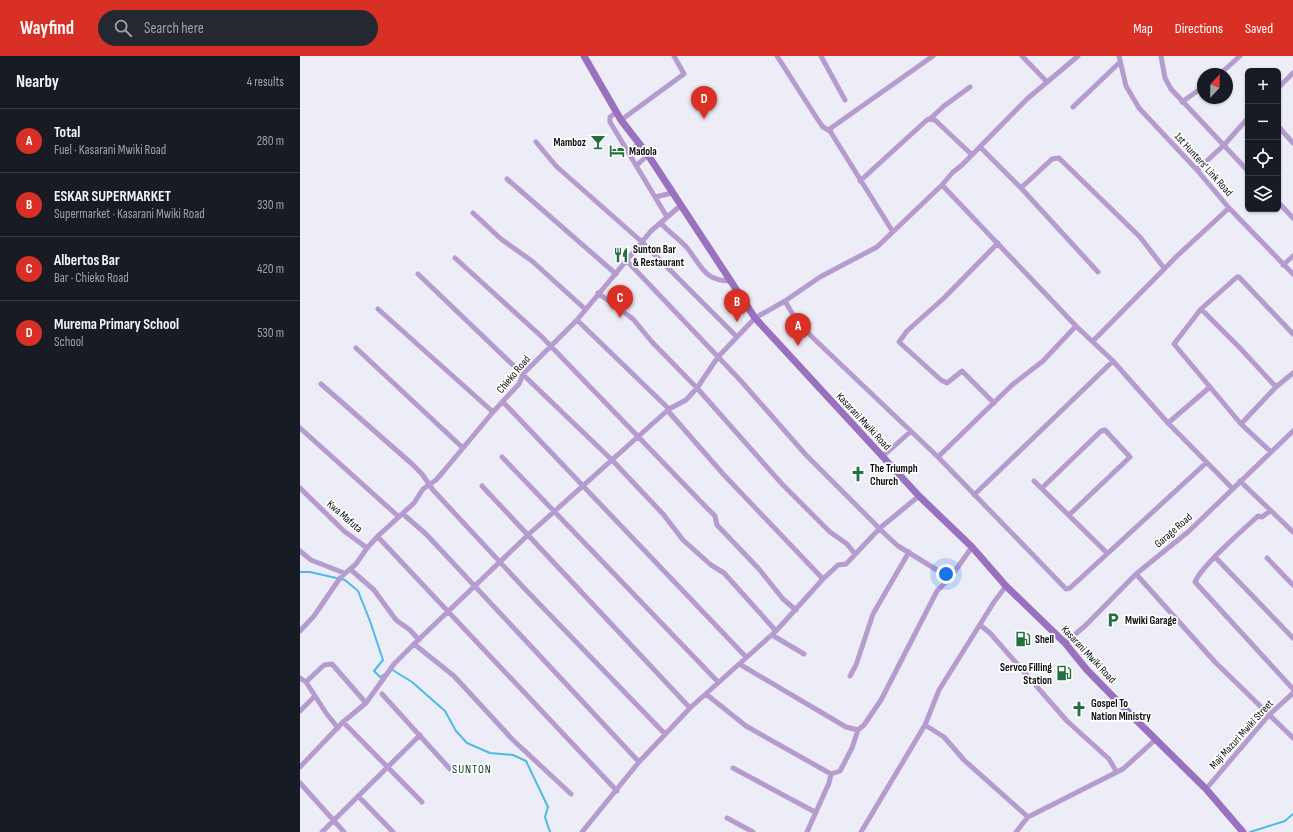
<!DOCTYPE html>
<html lang="en">
<head>
<meta charset="utf-8">
<style>
  body { margin:0; font-family:"Sofia Sans Condensed",sans-serif; background:#242831; color:#f1f3f6 }
  .controls { position:absolute; right:12px; top:12px; display:grid; overflow:hidden; border-radius:6px; box-shadow:0 1px 3px #0004 }
  .controls button { width:36px; height:36px; display:grid; place-items:center; padding:0; border:0; border-bottom:1px solid #363941; background:#171b24; color:#f1f3f6; font:20px sans-serif }
  .compass { position:absolute; left:897px; top:12px; width:36px; height:36px; border-radius:50%; background:#171b24; box-shadow:0 1px 3px #0004; rotate:22deg }
  .you { position:absolute; left:646px; top:518px; width:14px; height:14px; margin:-10px; border:3px solid #fff; border-radius:50%; background:#1a73e8; box-shadow:0 0 0 6px #1a73e833 }
  .badge { display:grid; place-items:center; width:26px; height:26px; border-radius:50%; background:#d93025; color:#fff; font-size:13px; font-weight:700 }
  .pin { position:absolute; translate:-50% -33px; filter:drop-shadow(0 1px 2px #0008) }
  .pin::after { content:''; position:absolute; top:21px; width:14px; height:12px; background:inherit; clip-path:polygon(0 0,100% 0,50% 100%) }
  .list { margin:0; padding:0; list-style:none }
  h2 { display:flex; justify-content:space-between; align-items:center; height:52px; margin:0; padding:0 16px; font-size:17px }
  h2 small { font-size:13px; font-weight:400; color:#9ea1a6 }
  .list li { display:grid; grid-template-columns:26px 1fr auto; gap:12px; align-items:center; box-sizing:border-box; height:64px; padding:0 16px; border-top:1px solid #363941 }
  .list b { display:block; font-size:15px; white-space:nowrap }
  .list p { margin:0; font-size:13px; white-space:nowrap; color:#9ea1a6 }
  .list em { font-size:13px; font-style:normal; color:#9ea1a6 }
  .icon { flex:none; width:22px; height:22px; fill:none; stroke:currentColor; stroke-width:2; stroke-linecap:round; stroke-linejoin:round }
  .map { position:relative; flex:none; width:993px; height:776px; overflow:hidden }
  header { display:flex; align-items:center; gap:24px; box-sizing:border-box; height:56px; padding:0 20px; background:#d93025; color:#fff }
  header strong { font-size:19px }
  nav { display:flex; gap:22px; margin-inline-start:auto; font-size:14px }
  .search { width:280px; height:36px; background:#242831; display:flex; align-items:center; gap:10px; box-sizing:border-box; padding:0 14px; border-radius:22px; color:#9ea1a6; font-size:15px }
  main { display:flex }
  aside { flex:1; background:#171b24 }
  .map>svg:first-child { display:block }
</style>
</head>
<body>
<header>
<strong>Wayfind</strong>
<div class="search"><svg class="icon" aria-label="search" viewBox="0 0 24 24"><circle cx="10" cy="10" r="6"/><path d="M15 15l6 6"/></svg>Search here</div>
<nav><a>Map</a><a>Directions</a><a>Saved</a></nav>
</header>
<main>
<aside>
<h2>Nearby<small>4 results</small></h2>
<ul class="list">
<li><span class="badge">A</span><div><b>Total</b><p>Fuel · Kasarani Mwiki Road</p></div><em>280 m</em></li>
<li><span class="badge">B</span><div><b>ESKAR SUPERMARKET</b><p>Supermarket · Kasarani Mwiki Road</p></div><em>330 m</em></li>
<li><span class="badge">C</span><div><b>Albertos Bar</b><p>Bar · Chieko Road</p></div><em>420 m</em></li>
<li><span class="badge">D</span><div><b>Murema Primary School</b><p>School</p></div><em>530 m</em></li>
</ul>
</aside>
<div class="map">
<svg width="993" height="776" viewBox="0 0 993 776">
  <rect width="100%" height="100%" fill="#ecedf7"/>
  <g fill="none" stroke-linecap="round" stroke-linejoin="round">
    <!-- stream -->
    <path stroke="#4fbae8" stroke-width="2" d="M0,516H10L45,524L58,535L70,565L83,604L74,615L80,621L85,618
      M91,613L112,626L145,655L156,675L167,687L190,697L213,699L226,705L248,751L245,761L250,776
      M950,776L985,765L993,758"/>
    <!-- street -->
    <path stroke="#b69bcf" stroke-width="5" d="M477,0L518,64L523,71L530,75
      M521,0L545,44
      M722,0L747,26
      M819,0L826,30L839,52L897,114L929,152L993,218
      M861,0L865,22L871,33L948,115
      M920,18L940,0
      M978,32L993,17
      M882,46L903,31
      M773,51L819,7
      M317,56L310,61V66L367,161
      M631,62L644,50L670,31
      M321,64L384,18L374,0
      M978,70L993,87
      M236,86L256,110L342,186L436,280
      M680,91L721,132L798,216
      M329,95L339,88
      M337,109L348,99
      M897,114L924,89L948,62
      M207,123L316,218
      M560,125L628,63L635,64L672,99
      M642,129L776,270L813,305L868,367L933,433
      M721,132L752,103L759,102L840,181L864,212
      M355,141L372,137
      M978,146L993,162
      M173,157L201,183L232,205L285,253
      M361,167C369,177 380,183 388,193C402,211 404,224 430,225
      M593,176L530,75L531,72L633,0
      M155,202L241,280L406,451L415,460L417,469L459,513L483,543L496,554
      M327,205L441,325L506,399L586,479L598,490L650,522
      M983,209L993,200
      M118,218L312,404L363,458L383,484L411,509L424,517L476,575
      M298,237L333,263L352,286L397,332L482,428L530,476L547,488L555,498
      M485,245L492,257L511,280L638,401L766,533L770,532L906,407
      M78,253L193,356
      M901,253L939,291L976,331L993,317
      M277,264L369,353
      M793,285L878,199L929,152
      M56,292L163,392
      M21,328L112,408L122,418L133,434L224,532L365,678
      M203,346L446,601
      M694,347L662,315L647,327L641,324L599,286L607,275L644,242L698,187
      M368,355L424,419L523,523
      M868,367L910,331
      M941,368L976,331
      M0,372L99,461
      M971,396L941,368L874,288L901,253L937,221H939L993,278
      M202,401L418,626
      M582,401L610,376
      M638,401L712,329L743,305L776,270
      M734,425L807,497
      M940,425L993,476
      M182,430L390,652
      M0,432L44,475L67,492L79,479L114,447L123,433L136,424L143,416L193,356L219,328L223,318L277,264L351,175L380,150
      M742,432L801,375L805,374L830,401L769,459
      M674,439L813,305
      M970,455L962,461L958,460C943,474 902,509 895,526L993,633
      M103,458L126,478L339,706
      M78,481L317,735
      M67,492L56,508L50,513L74,534L96,564L110,574L119,584
      M0,495L11,504L44,517
      M915,501L993,582
      M967,502L993,529
      M836,518L915,606L993,682
      M680,569L690,577L767,665L809,703L816,715
      M0,575L14,560L40,522L50,513
      M472,579L504,598
      M765,587L786,569L836,518L888,476L993,375
      M114,588L154,620L213,684L271,738
      M441,609L546,671L558,674L564,669L581,644L637,535L650,522L672,491
      M550,620L556,609L573,558L609,496
      M0,622L6,626L26,657L38,672
      M6,626L24,609L32,608L66,647
      M82,638L150,713
      M406,638L446,670L531,718L529,727L507,776
      M0,655L14,641
      M43,666L122,746
      M625,669L644,681L664,704L728,761
      M0,711L43,666L66,647L94,608L114,588L229,478L369,353L386,344L397,332L418,301L455,262L485,245L520,221L577,191L642,129L653,116L662,109L727,43L778,0
      M433,712L515,756
      M531,718L540,715L552,692L558,674
      M0,727L44,776
      M906,733L969,659L993,637
      M58,740L93,776
      M427,762L453,776
      M22,776L120,679
      M282,776L339,706L390,652L476,575L523,523L538,509L546,508L580,472L619,440
      M561,776L625,669L639,634L694,546L706,530
      M716,776L728,761L823,713L855,684"/>
    <!-- secondary -->
    <path stroke="#9a71be" stroke-width="7" d="M284,0L321,64L348,99L455,262L619,440L672,491L706,530L765,587L787,614L832,660L906,733L943,776"/>
  </g>
  <!-- icons -->
  <defs>
    <g id="bar-bare" transform="scale(1.2)"><path d="M-6-5H6L.8 .8V4.5H3.5V6h-7V4.5H-.8V.8Z" fill="#24703f" stroke="#fff" stroke-width="2.5" paint-order="stroke"/></g>
    <g id="hotel-bare" transform="scale(1.2)"><path d="M-6-4.5h1.5V1H6V5H4.5V3h-9V5H-6ZM-4 0a1.8 1.8 0 1 1 3.6 0ZM.5 0V-2.5h3Q6-2.5 6 0Z" fill="#24703f" stroke="#fff" stroke-width="2.5" paint-order="stroke"/></g>
    <g id="restaurant-bare" transform="scale(1.2)"><path d="M-5-6h1v4h1v-4h1v4h1v-4h1v5L-1.5 .5V6h-2V.5L-5-1ZM5-6V6H3V1.5H1.5Q1.5-4 5-6Z" fill="#24703f" stroke="#fff" stroke-width="2.5" paint-order="stroke"/></g>
    <g id="church-bare" transform="scale(1.2)"><path d="M-1.2-6h2.4v3.5h3.3v2.4h-3.3V6h-2.4V-.1h-3.3v-2.4h3.3Z" fill="#24703f" stroke="#fff" stroke-width="2.5" paint-order="stroke"/></g>
    <g id="parking-bare" transform="scale(1.2)"><path d="M-3.5-5.5H1a3.5 3.5 0 0 1 0 7H-1V5.5H-3.5ZM-1-3.4V-.6H.8a1.4 1.4 0 0 0 0-2.8Z" fill="#24703f" stroke="#fff" stroke-width="2.5" paint-order="stroke"/></g>
    <g id="fuel-bare" transform="scale(1.2)"><path d="M-5.5-6h7V0h2V4h1.3V-2.5L3-4.5l.8-.8L6-3V5H2.5V1h-1V6h-7ZM-4.2-4.7v3.2H.2V-4.7Z" fill="#24703f" stroke="#fff" stroke-width="2.5" paint-order="stroke"/></g>
  </defs>
  <g fill-rule="evenodd">
    <use href="#bar-bare" x="298" y="86"/>
    <use href="#hotel-bare" x="317" y="95"/>
    <use href="#restaurant-bare" x="321" y="199"/>
    <use href="#church-bare" x="558" y="418"/>
    <use href="#parking-bare" x="813" y="564"/>
    <use href="#fuel-bare" x="723" y="583"/>
    <use href="#fuel-bare" x="764" y="617"/>
    <use href="#church-bare" x="779" y="653"/>
  </g>
  <g text-anchor="middle" stroke-width="3.5" stroke-linejoin="round" paint-order="stroke">
    <!-- poi labels -->
    <g font-size="11" font-weight="bold" fill="#0c0d10" stroke="#fff" text-anchor="start">
      <text x="286" y="90" text-anchor="end">Mamboz</text>
      <text x="329" y="99">Madola</text>
      <text x="333" y="197">Sunton Bar<tspan x="333" dy="13">&amp; Restaurant</tspan></text>
      <text x="570" y="416">The Triumph<tspan x="570" dy="13">Church</tspan></text>
      <text x="825" y="568">Mwiki Garage</text>
      <text x="735" y="587">Shell</text>
      <text x="752" y="615" text-anchor="end">Servco Filling<tspan x="752" dy="13">Station</tspan></text>
      <text x="791" y="651">Gospel To<tspan x="791" dy="13">Nation Ministry</tspan></text>
    </g>
    <!-- street labels -->
    <g font-size="11" fill="#0c0d10" stroke="#fff">
      <text transform="translate(904 108) rotate(48)" y="4">1st Hunters' Link Road</text>
      <text transform="translate(213 318) rotate(-50)" y="4">Chieko Road</text>
      <text transform="translate(564 365) rotate(47)" y="4">Kasarani Mwiki Road</text>
      <text transform="translate(45 460) rotate(41)" y="4">Kwa Mafuta</text>
      <text transform="translate(873 474) rotate(-41)" y="4">Garage Road</text>
      <text transform="translate(789 598) rotate(47)" y="4">Kasarani Mwiki Road</text>
      <text transform="translate(941 678) rotate(-48)" y="4">Maji Mazuri Mwiki Street</text>
    </g>
    <!-- neighbourhood labels -->
    <g font-size="12" letter-spacing="1" fill="#013a19" stroke="#fff">
      <text x="172" y="717">SUNTON</text>
    </g>
  </g>
</svg>
<div class="controls">
<button>+</button>
<button>−</button>
<button><svg class="icon" aria-label="locate" viewBox="0 0 24 24"><circle cx="12" cy="12" r="6"/><path d="M12 2v4M12 18v4M2 12h4M18 12h4"/></svg></button>
<button><svg class="icon" aria-label="layers" viewBox="0 0 24 24"><path d="M12 4l9 5-9 5-9-5zM3 14l9 5 9-5"/></svg></button>
</div>
<svg class="compass" viewBox="-18 -18 36 36"><path d="M0-13l5 13h-10z" fill="#e53935"/><path d="M0 13l5-13h-10z" fill="#9ea1a6"/></svg>
<div class="you"></div>
<div class="pin badge" style="left:498px;top:290px">A</div>
<div class="pin badge" style="left:437px;top:266px">B</div>
<div class="pin badge" style="left:320px;top:262px">C</div>
<div class="pin badge" style="left:404px;top:63px">D</div>
</div>
</main>
</body>
</html>
